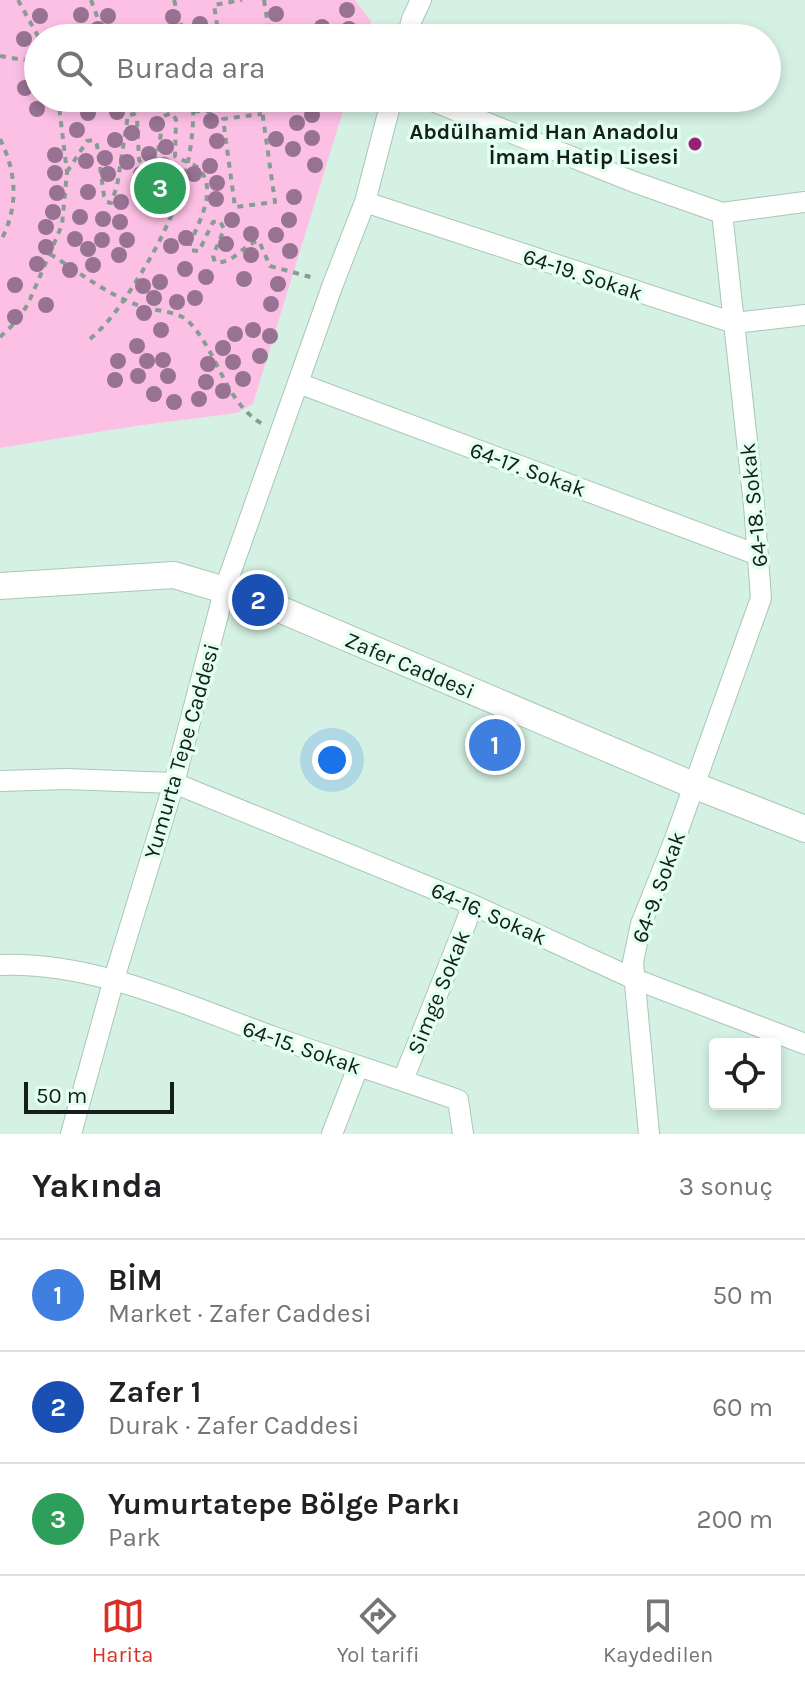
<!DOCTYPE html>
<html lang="tr">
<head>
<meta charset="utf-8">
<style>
  body { margin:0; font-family:Karla,sans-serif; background:#f6f6f6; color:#202124 }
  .controls { position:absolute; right:24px; bottom:24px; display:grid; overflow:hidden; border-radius:8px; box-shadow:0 4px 12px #0003 }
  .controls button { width:72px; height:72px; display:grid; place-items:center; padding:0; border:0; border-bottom:2px solid #e0e0e0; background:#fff; color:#202124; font:40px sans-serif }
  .scale { position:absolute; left:24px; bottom:20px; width:150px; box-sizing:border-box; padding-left:8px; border:4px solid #141e1a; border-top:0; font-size:22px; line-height:28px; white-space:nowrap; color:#141e1a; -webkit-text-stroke:6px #e2fff1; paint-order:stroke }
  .you { position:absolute; left:332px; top:760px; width:28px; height:28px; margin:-20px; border:6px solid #fff; border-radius:50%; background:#1a73e8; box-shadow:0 0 0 12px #1a73e833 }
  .badge { display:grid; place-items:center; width:52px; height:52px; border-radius:50%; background:#d93025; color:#fff; font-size:26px; font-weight:700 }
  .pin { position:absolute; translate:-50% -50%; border:4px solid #fff; box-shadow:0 2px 8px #0006 }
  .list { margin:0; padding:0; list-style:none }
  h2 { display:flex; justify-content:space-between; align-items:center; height:104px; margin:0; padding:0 32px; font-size:34px }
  h2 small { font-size:26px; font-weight:400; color:#757577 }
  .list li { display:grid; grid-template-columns:52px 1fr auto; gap:24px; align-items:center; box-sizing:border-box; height:112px; padding:0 32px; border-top:2px solid #e0e0e0 }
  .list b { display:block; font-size:30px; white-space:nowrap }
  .list p { margin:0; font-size:26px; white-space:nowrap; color:#757577 }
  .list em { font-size:26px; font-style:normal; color:#757577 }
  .icon { flex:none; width:44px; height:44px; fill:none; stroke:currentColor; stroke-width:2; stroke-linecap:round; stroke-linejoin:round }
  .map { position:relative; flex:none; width:805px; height:1134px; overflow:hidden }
  .search { position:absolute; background:#fff; box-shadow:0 4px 12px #0003; left:24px; right:24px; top:24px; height:88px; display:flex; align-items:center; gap:20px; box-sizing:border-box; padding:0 28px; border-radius:44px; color:#757577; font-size:30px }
  .sheet { height:440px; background:#fff }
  nav { display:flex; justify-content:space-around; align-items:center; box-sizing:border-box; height:112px; border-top:2px solid #e0e0e0; background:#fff; font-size:22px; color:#757577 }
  nav a { display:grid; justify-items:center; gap:4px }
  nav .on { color:#d93025 }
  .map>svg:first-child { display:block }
</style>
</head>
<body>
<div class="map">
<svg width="805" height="1134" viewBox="0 0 805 1134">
  <rect width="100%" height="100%" fill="#d5f1e4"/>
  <!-- green -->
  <path fill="#fcc0e5" d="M0,0H355L371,21L366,38H38V98H347L253,404L237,413L135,426L0,448Z"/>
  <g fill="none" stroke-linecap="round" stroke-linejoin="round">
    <!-- minor casing -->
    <g stroke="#aac6b9" stroke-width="22">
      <path id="minor" d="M407,38L412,19L421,0
        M425,98L634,182L722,213L805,202
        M365,202L734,323L805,315
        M298,383L758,555
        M0,781L66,779L174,783L473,905L632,978L805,1044
        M0,965C93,961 188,1006 274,1037C335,1059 397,1078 458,1100L463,1134
        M403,1080L473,905
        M71,1134L114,979L174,783L225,588L333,284L365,202L392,98
        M332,1134L358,1067
        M649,1134L633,962L641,924L675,839L761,598L754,505L722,213"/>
    </g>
    <!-- tertiary casing -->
    <g stroke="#aac6b9" stroke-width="28">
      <path id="tertiary" d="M0,586L174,575L258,600L693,785L805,829"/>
    </g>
    <!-- path -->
    <path stroke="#879c93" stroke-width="4" stroke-dasharray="6 6" stroke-linecap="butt" d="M18,0L39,38
      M91,0L105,38
      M174,0L185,38
      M264,0L270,38
      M219,38L214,5L242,0
      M0,56L24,60L38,59
      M228,98V101L244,98
      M261,103L275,202L235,207L223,119L262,114
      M194,111C216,113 241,106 263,103C298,98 336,101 370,110
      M0,139C17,173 19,208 0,242
      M67,172L87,141L94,140L97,145L104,196L107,202L111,203L117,186L128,115L134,114L137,118L139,160L147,168L156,162L164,116L171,113L176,119L175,156C182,161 191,162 197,167C220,188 198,223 190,244V250L199,251L213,222L220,221L224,229L213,256L215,262C234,265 242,244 259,241L270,266L314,278
      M50,254C82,274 111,298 147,308C159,311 179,312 188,321C219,352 224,403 264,425
      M0,337L17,321L28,304L62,225L67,172L58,98
      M90,339C112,320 125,299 140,275C174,221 196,163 193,98"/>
    <!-- minor -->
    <use href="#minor" stroke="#fff" stroke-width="20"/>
    <!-- tertiary -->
    <use href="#tertiary" stroke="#fff" stroke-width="26"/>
  </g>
  <!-- trees -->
  <g fill="#977292">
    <circle cx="347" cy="10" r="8"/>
    <circle cx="276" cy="14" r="8"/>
    <circle cx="81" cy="15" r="8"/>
    <circle cx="40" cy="16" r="8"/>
    <circle cx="108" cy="16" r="8"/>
    <circle cx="173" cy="17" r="8"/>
    <circle cx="200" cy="24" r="8"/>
    <circle cx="322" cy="27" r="8"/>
    <circle cx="98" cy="29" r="8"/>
    <circle cx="349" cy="29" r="8"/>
    <circle cx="24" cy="39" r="8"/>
    <circle cx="25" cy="88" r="8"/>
    <circle cx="37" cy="109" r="8"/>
    <circle cx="117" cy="112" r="8"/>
    <circle cx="88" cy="113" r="8"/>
    <circle cx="312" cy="115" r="8"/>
    <circle cx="211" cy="121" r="8"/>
    <circle cx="297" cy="123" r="8"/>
    <circle cx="157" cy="124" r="8"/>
    <circle cx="77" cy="130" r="8"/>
    <circle cx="132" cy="133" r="8"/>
    <circle cx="312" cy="138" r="8"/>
    <circle cx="276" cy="139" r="8"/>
    <circle cx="115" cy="140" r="8"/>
    <circle cx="217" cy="141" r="8"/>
    <circle cx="166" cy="147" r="8"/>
    <circle cx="293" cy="149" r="8"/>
    <circle cx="149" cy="154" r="8"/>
    <circle cx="55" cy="155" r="8"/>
    <circle cx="105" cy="158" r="8"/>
    <circle cx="86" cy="161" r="8"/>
    <circle cx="127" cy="162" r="8"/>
    <circle cx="164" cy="165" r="8"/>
    <circle cx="315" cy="165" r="8"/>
    <circle cx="210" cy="166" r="8"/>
    <circle cx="55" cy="173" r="8"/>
    <circle cx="108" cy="174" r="8"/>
    <circle cx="141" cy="174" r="8"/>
    <circle cx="194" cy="174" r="8"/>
    <circle cx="217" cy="183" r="8"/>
    <circle cx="88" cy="192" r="8"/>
    <circle cx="57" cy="193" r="8"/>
    <circle cx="294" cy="197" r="8"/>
    <circle cx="216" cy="199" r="8"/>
    <circle cx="121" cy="202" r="8"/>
    <circle cx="53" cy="212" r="8"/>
    <circle cx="80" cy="217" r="8"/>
    <circle cx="103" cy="219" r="8"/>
    <circle cx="232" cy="220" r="8"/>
    <circle cx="289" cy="220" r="8"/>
    <circle cx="120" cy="222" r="8"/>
    <circle cx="46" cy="227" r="8"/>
    <circle cx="251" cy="234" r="8"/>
    <circle cx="276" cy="235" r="8"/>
    <circle cx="186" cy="238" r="8"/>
    <circle cx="75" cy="239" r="8"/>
    <circle cx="102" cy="240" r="8"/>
    <circle cx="127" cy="240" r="8"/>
    <circle cx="226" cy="244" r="8"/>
    <circle cx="171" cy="246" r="8"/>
    <circle cx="46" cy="247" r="8"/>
    <circle cx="88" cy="249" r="8"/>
    <circle cx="290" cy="251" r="8"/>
    <circle cx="119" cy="255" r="8"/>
    <circle cx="251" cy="255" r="8"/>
    <circle cx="37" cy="264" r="8"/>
    <circle cx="93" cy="265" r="8"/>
    <circle cx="185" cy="269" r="8"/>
    <circle cx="70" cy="270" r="8"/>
    <circle cx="206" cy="277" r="8"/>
    <circle cx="244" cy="279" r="8"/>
    <circle cx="160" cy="282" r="8"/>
    <circle cx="278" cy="284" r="8"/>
    <circle cx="15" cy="285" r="8"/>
    <circle cx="143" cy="286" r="8"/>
    <circle cx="154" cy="298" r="8"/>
    <circle cx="195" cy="298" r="8"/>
    <circle cx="177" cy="302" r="8"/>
    <circle cx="271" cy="304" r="8"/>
    <circle cx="46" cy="305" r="8"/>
    <circle cx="144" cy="313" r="8"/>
    <circle cx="15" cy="317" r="8"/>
    <circle cx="161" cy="330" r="8"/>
    <circle cx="253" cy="330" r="8"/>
    <circle cx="235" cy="334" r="8"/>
    <circle cx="270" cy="336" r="8"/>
    <circle cx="137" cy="346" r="8"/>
    <circle cx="223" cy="348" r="8"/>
    <circle cx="260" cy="356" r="8"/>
    <circle cx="163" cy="360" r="8"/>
    <circle cx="118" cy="361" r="8"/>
    <circle cx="147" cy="361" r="8"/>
    <circle cx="233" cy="362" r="8"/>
    <circle cx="208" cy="364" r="8"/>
    <circle cx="138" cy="376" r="8"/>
    <circle cx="168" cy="376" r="8"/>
    <circle cx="243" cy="379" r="8"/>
    <circle cx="115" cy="380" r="8"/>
    <circle cx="206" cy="382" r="8"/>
    <circle cx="223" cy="391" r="8"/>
    <circle cx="154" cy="394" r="8"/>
    <circle cx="199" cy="399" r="8"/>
    <circle cx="174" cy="402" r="8"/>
  </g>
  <!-- markers -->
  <circle fill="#991f78" stroke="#e2fff1" stroke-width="3" cx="695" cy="144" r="8"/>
  <g text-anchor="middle" stroke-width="7" stroke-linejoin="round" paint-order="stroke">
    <!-- poi labels -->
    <g font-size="22" font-weight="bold" fill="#141e1a" stroke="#e2fff1" text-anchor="end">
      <text x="679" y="139">Abdülhamid Han Anadolu<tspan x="679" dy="25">İmam Hatip Lisesi</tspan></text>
    </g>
    <!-- street labels -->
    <g font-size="22" fill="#141e1a" stroke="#e2fff1">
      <text transform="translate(583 274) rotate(18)" y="8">64-19. Sokak</text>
      <text transform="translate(528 469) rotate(20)" y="8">64-17. Sokak</text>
      <text transform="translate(753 505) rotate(-96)" y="8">64-18. Sokak</text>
      <text transform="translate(410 665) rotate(23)" y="8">Zafer Caddesi</text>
      <text transform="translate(181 751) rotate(-74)" y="8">Yumurta Tepe Caddesi</text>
      <text transform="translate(658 887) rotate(-70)" y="8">64-9. Sokak</text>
      <text transform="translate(489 913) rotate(24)" y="8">64-16. Sokak</text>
      <text transform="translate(438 992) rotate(-68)" y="8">Simge Sokak</text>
      <text transform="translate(302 1047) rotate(19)" y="8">64-15. Sokak</text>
    </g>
  </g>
</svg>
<div class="controls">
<button><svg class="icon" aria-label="locate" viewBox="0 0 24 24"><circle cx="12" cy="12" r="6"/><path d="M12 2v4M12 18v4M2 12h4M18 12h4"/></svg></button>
</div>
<div class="scale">50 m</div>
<div class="you"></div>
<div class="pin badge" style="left:495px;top:745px;background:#3f7fe0">1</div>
<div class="pin badge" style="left:258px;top:600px;background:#1a4fb4">2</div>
<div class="pin badge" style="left:160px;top:188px;background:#2e9e5b">3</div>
<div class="search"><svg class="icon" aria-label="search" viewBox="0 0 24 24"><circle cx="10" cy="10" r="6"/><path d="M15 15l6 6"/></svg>Burada ara</div>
</div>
<section class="sheet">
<h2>Yakında<small>3 sonuç</small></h2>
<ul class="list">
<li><span class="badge" style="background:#3f7fe0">1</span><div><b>BİM</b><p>Market · Zafer Caddesi</p></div><em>50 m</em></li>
<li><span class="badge" style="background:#1a4fb4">2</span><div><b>Zafer 1</b><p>Durak · Zafer Caddesi</p></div><em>60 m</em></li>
<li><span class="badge" style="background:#2e9e5b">3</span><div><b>Yumurtatepe Bölge Parkı</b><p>Park</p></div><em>200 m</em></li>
</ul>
</section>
<nav>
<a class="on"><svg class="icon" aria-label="map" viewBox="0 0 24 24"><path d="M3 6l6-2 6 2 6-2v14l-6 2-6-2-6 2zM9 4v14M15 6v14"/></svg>Harita</a>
<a><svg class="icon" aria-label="directions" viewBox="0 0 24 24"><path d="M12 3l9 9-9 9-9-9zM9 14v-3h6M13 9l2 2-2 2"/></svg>Yol tarifi</a>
<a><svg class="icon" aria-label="saved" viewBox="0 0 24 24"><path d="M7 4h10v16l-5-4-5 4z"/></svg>Kaydedilen</a>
</nav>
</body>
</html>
